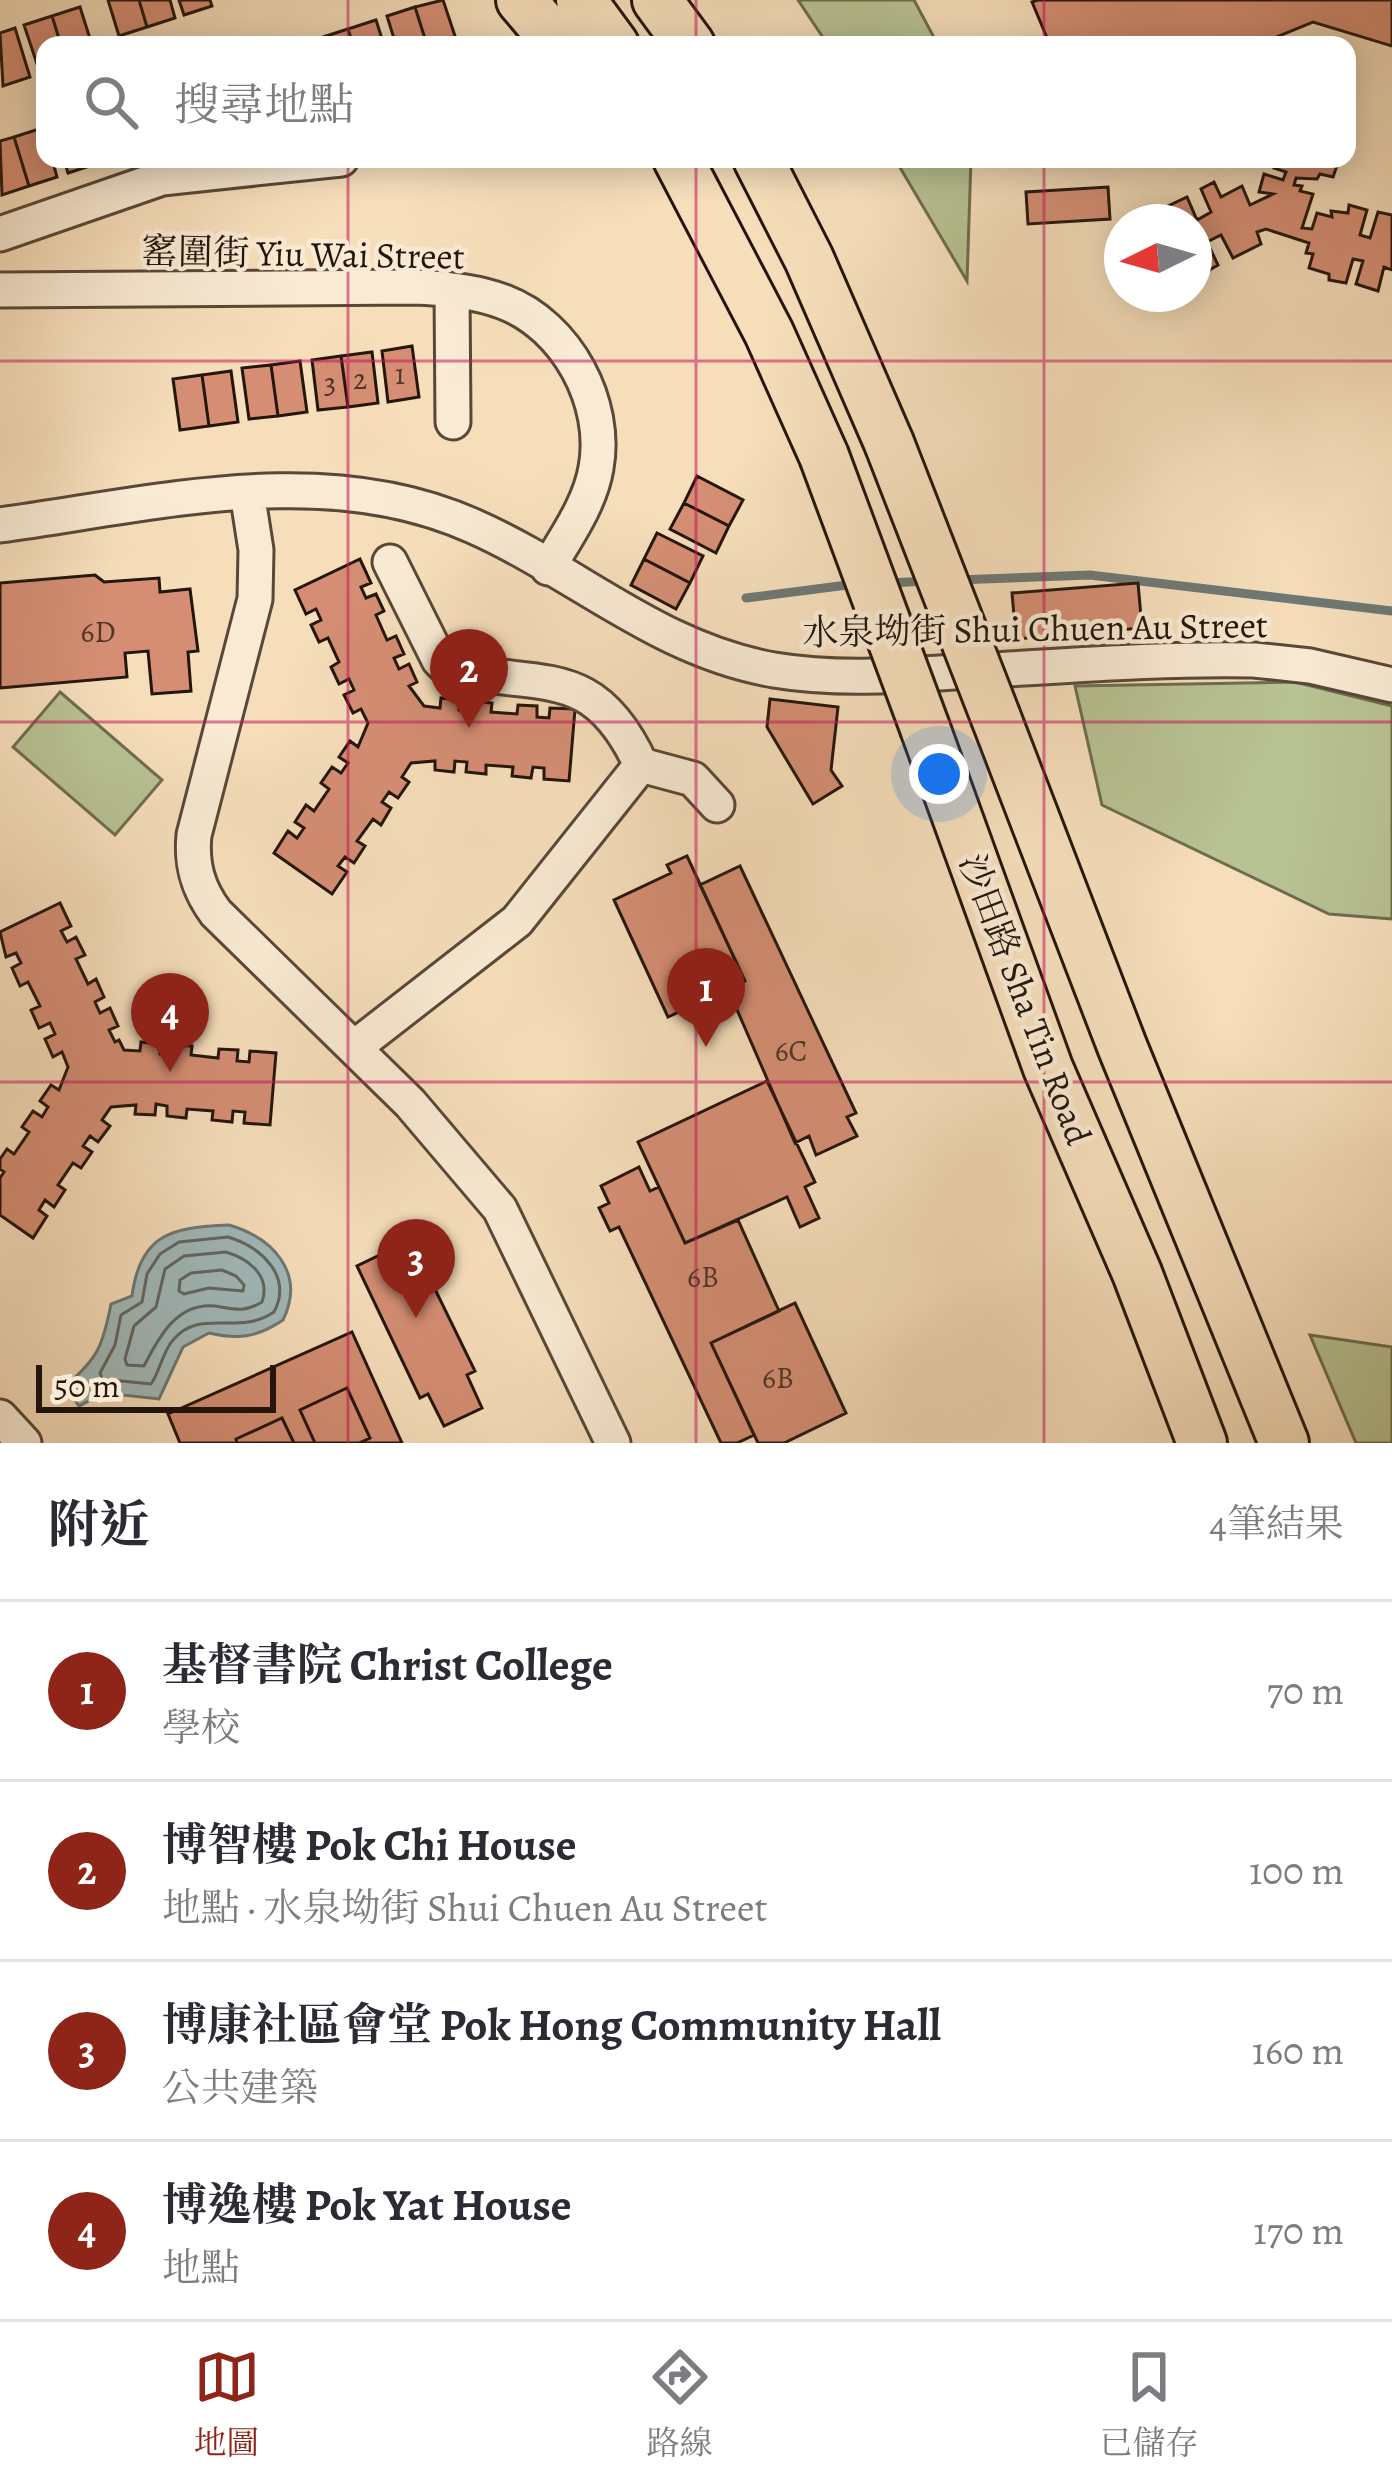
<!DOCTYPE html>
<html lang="zh-TW">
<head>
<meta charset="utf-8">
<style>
  body { margin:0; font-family:Alegreya,"Noto Serif TC",serif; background:#f2f2f3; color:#2b2b33 }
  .compass { position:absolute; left:1104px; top:204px; width:108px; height:108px; border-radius:50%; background:#fff; box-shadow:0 6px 30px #0003; rotate:265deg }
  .scale { position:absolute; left:36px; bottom:30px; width:240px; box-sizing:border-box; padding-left:12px; border:6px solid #24160c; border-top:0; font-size:33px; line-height:42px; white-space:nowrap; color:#24160c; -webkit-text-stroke:9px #f9ead3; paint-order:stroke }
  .you { position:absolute; left:939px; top:774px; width:42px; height:42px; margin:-30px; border:9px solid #fff; border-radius:50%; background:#1a73e8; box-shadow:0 0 0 18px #1a73e833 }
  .badge { display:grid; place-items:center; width:78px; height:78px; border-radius:50%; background:#8f2418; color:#fff; font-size:39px; font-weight:700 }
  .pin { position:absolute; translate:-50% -99px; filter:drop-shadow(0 3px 6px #0008) }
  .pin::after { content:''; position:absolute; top:63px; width:42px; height:36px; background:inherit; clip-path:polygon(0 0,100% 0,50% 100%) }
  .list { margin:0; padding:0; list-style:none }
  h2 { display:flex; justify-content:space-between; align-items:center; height:156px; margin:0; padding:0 48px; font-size:51px }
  h2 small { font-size:39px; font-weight:400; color:#7c7c81 }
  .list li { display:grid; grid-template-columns:78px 1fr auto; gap:36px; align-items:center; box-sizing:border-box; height:180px; padding:0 48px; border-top:3px solid #e1e1e2 }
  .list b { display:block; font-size:45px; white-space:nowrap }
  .list p { margin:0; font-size:39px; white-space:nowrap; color:#7c7c81 }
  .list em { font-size:39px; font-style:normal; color:#7c7c81 }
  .icon { flex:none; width:66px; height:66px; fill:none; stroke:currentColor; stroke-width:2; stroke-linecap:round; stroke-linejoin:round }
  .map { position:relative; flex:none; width:1392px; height:1443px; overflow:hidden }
  .search { position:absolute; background:#fff; box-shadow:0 6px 30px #0003; left:36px; right:36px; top:36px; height:132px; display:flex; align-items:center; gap:30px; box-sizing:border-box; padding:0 42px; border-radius:24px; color:#7c7c81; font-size:45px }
  .sheet { height:876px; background:#fff }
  nav { display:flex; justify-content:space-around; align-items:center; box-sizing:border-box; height:168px; border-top:3px solid #e1e1e2; background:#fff; font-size:33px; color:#7c7c81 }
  nav a { display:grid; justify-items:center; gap:6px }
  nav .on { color:#8f2418 }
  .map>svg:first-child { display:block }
</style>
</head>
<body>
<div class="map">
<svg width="1392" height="1443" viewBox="0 0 1392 1443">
  <rect width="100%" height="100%" fill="#f6debb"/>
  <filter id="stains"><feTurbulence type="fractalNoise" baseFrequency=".00167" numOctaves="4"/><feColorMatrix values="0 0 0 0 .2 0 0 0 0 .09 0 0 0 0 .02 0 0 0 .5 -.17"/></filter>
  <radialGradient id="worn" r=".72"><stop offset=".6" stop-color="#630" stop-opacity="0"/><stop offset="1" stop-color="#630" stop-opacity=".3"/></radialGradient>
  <!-- green -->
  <path fill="#b8c293" stroke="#6e6c50" stroke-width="3" d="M798,0H914L938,45H828Z
    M895,159H971L967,281Z
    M1295,682L1392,706V919L1329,914L1102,805L1075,686Z
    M60,692L162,780L115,835L13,747Z
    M1310,1335L1392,1347V1443H1356Z"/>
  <!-- water -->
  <path fill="#a1b9ba" stroke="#6f7874" stroke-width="3" d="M229,1225C273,1238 306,1273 283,1320C258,1337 239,1340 209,1333L183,1347L159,1399L104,1393L79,1406L65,1386C98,1359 103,1345 111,1304L132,1296C140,1234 172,1227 229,1225Z"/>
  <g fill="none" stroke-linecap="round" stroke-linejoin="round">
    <!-- shore -->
    <path stroke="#626863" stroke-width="3" d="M228,1237C261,1247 293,1276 274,1312C237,1337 201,1307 173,1340C163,1351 160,1371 151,1384L102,1379L100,1373L115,1345L121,1315L142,1302L147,1274L160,1254L179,1242Z
      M226,1252C249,1259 271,1276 262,1302C244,1313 234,1309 215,1306C176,1302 158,1339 144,1366L127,1365L125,1359L134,1326L156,1307L165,1269L184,1256Z
      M222,1270L236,1276L244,1285L243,1291L209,1288L184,1294L179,1291L180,1280L191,1273Z"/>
    <!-- stream -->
    <path stroke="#6f7874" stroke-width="9" d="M956,580L1090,575L1392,611
      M890,583L927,581
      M746,598L855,584"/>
  </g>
  <!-- building -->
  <path fill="#d58e74" stroke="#24160c" stroke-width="3" d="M108,0H139L147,27L119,36Z
    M139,0H170L175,18L147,27Z
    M179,0H210L212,6L184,15Z
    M443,0L458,45H427L415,7Z
    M1038,0H1392V46L1313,22L1257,45H1050L1032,2Z
    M80,7L92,45H61L52,16Z
    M415,7L427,45H396L387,16Z
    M52,16L61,45H45V72L40,73L24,25Z
    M376,20L384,45H353L348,29Z
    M15,28L30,77L3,86L0,33Z
    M348,29L353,45H323L320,38Z
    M42,128L45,159H52L57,177L29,186L14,137Z
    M14,137L29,186L2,195L0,141Z
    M64,159H95L96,164L68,173Z
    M1273,159H1331L1338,163L1333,177L1320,174L1317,179L1296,178L1294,185L1302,186L1300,191L1313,194L1302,228L1312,229L1317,213L1332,217L1331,211L1348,213L1349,205L1367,210L1360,235L1370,238L1378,212L1392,215V270L1384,267L1378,291L1356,284L1363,261L1353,259L1346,283L1329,280V274L1309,268L1313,254L1306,253L1309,243L1266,229L1257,232L1261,244L1233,258L1221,235L1207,242L1218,265L1200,275L1194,268V222H1158L1170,216L1166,207L1187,197L1197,220L1211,212L1201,189L1214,182L1221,197L1242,186L1250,205L1273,194L1259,192L1264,174L1283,180L1286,172L1274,168L1276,160Z
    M1108,187L1110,219L1028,224L1026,192Z
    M412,346L419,397L388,402L382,351Z
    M372,352L378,403L348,407L341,356Z
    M341,356L348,407L318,410L312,360Z
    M300,361L307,412L278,416L271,365Z
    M271,365L278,416L249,419L242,368Z
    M231,371L238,422L209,426L202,375Z
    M202,375L209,426L180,430L173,379Z
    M697,476L743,500L729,526L684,503Z
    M684,503L729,526L716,553L670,529Z
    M657,533L703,556L690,583L644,559Z
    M360,559L371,583L361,587L366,598L376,594L384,611L376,615L387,640L396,636L404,654L394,658L399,669L409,664L417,682L409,686L424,706L440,708L441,698L460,700L459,710L471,712L472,701L492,703L491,712L517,714L518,705L537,706V717L549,718L550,708L575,709L569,781L544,779V768L533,767L531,778L512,776L513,767L486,765V774L466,772L467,762L455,761L454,772L435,770V761L411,763L402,777L409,782L398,798L389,792L382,802L391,808L381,825L373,819L357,841L365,846L354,863L345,857L338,866L347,872L332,894L274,853L288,831L297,838L304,828L295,822L306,805L314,811L329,789L321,783L332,767L341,773L348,763L339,757L350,741L358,747L368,723L361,709L353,713L344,695L354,690L349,679L339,684L331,667L339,662L328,638L319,642L311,625L321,620L316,609L306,614L295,590Z
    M644,559L690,583L676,609L631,585Z
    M95,575L104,582L159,578L160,592L190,589L198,651L188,652L191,691L152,694L148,651L125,653L127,677L0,688V583Z
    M1138,583L1142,628L1016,639L1012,593Z
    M770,699L838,707L831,770L842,786L813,804L767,727Z
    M687,856L745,981L668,1017L614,900L671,873L667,865Z
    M740,866L856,1113L847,1117L857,1136L816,1155L809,1136L795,1143L728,989L745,981L700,885Z
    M60,903L71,926L61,931L67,942L76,937L85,955L76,959L88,984L96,979L104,997L95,1002L100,1013L110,1008L118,1026L109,1030L115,1042L119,1040L124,1050L140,1051L141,1042L160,1044V1054L172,1056L173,1045L192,1046L191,1055L218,1058L219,1049L238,1050L237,1061L249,1062L250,1051L276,1053L270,1125L244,1123L245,1112L233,1111L232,1122L212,1120L213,1111L187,1109L186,1118L167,1116V1106L156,1104L155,1115L135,1114L136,1105L111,1107L102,1120L110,1126L98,1142L90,1136L83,1146L92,1152L81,1168L73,1163L58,1185L65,1190L54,1207L45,1200L39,1210L47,1216L33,1238L0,1215V1178L4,1172L0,1169V1159L7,1149L14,1154L29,1132L22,1127L33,1111L42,1117L48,1107L40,1101L51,1085L59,1090L68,1067L62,1052L53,1057L45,1039L55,1034L50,1023L39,1028L31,1010L40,1006L28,982L20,986L12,968L21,963L16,953L6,957L0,932Z
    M767,1081L815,1182L805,1187L819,1218L800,1227L787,1197L685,1243L638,1142Z
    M639,1167L650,1191L659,1187L685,1243L738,1220L779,1311L711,1343L754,1435L737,1443H721L619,1227L610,1231L599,1208L609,1203L601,1186Z
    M411,1240L475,1371L467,1375L482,1408L444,1426L428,1394L420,1398L357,1266Z
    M795,1303L846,1413L784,1443H758L711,1343Z
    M352,1332L402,1443H359L370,1438L347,1388L300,1410L315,1443H294L282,1418L236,1439L237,1443H180L168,1414Z
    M347,1388L370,1438L359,1443H315L300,1410Z
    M282,1418L294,1443H237L236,1439Z"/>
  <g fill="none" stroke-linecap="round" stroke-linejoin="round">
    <!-- minor casing -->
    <g stroke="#584838" stroke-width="39">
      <path id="minor" d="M0,234L162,178L341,159
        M0,290L413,287C444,288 475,291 504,302C567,326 608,403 596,468C590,504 566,537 548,568
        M452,290L453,422
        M247,492L256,550L255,599L194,835C191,865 198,889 216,913L410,1103L500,1209L613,1443
        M0,525C155,504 324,459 473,526C577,572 658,650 774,670C834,680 894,676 955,672C1054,667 1154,658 1254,660L1310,666L1392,685
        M641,765L693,779L717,805
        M355,1047L517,921L641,765C593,661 540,690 447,668L439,660L390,562
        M0,1417L24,1443"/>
    </g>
    <!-- highway casing -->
    <g stroke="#24160c" stroke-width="54">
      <path id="highway" d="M521,0L559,45
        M581,0L614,45
        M657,0L690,45
        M678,159L769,333L824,456
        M758,159L809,259L889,443
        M996,718L1122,1046L1284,1443
        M925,728L1048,1068L1137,1273L1202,1443"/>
    </g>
    <!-- minor -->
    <use href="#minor" stroke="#f9ead3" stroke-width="33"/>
    <!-- highway -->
    <use href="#highway" stroke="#f6debb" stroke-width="48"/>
    <!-- highway-bridge casing -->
    <g stroke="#24160c" stroke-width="54" stroke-linecap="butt">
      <path id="highway-bridge" d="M889,443L996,718
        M824,456L925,728"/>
    </g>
    <!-- highway-bridge -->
    <use href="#highway-bridge" stroke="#f6debb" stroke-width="48"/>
  </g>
  <!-- grid -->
  <path fill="none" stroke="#c2185b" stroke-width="3" stroke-opacity="0.55" d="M348,0V45M696,0V45M1044,0V45M348,159V1443M696,159V1443M1044,159V1443M0,361H1392M0,722H1392M0,1082H1392"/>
  <g text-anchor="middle" stroke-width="9" stroke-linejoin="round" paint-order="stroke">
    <!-- number labels -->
    <g font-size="30" fill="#503426">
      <text x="400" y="384">1</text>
      <text x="360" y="389">2</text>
      <text x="330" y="393">3</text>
      <text x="98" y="642">6D</text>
      <text x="791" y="1061">6C</text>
      <text x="703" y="1287">6B</text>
      <text x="778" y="1388">6B</text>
    </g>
    <!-- street labels -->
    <g font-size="36" fill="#24160c" stroke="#f9ead3">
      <text transform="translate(303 253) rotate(1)" y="13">窰圍街 Yiu Wai Street</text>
      <text transform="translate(1035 628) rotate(-1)" y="13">水泉坳街 Shui Chuen Au Street</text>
      <text transform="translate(1026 999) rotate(69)" y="13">沙田路 Sha Tin Road</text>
    </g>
  </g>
  <rect width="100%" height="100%" filter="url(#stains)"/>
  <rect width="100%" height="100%" fill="url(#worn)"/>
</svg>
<svg class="compass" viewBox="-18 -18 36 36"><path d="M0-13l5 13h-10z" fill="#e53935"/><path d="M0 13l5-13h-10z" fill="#7c7c81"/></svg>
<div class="scale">50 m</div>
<div class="you"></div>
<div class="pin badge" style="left:706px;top:1047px">1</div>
<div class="pin badge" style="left:469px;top:728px">2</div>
<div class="pin badge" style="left:416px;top:1318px">3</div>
<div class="pin badge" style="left:170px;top:1072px">4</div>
<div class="search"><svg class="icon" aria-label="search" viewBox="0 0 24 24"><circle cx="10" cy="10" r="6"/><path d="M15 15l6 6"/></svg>搜尋地點</div>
</div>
<section class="sheet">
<h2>附近<small>4筆結果</small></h2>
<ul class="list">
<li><span class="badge">1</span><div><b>基督書院 Christ College</b><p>學校</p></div><em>70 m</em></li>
<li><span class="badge">2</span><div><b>博智樓 Pok Chi House</b><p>地點 · 水泉坳街 Shui Chuen Au Street</p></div><em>100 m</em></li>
<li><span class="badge">3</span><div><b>博康社區會堂 Pok Hong Community Hall</b><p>公共建築</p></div><em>160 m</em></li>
<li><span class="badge">4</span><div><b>博逸樓 Pok Yat House</b><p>地點</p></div><em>170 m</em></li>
</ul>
</section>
<nav>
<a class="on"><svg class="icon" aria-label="map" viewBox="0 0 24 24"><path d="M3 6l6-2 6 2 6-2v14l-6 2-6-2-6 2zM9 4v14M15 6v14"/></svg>地圖</a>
<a><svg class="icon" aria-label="directions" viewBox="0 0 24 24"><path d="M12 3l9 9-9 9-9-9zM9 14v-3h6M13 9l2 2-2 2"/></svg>路線</a>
<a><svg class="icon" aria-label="saved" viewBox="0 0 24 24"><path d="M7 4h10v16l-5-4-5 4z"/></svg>已儲存</a>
</nav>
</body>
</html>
